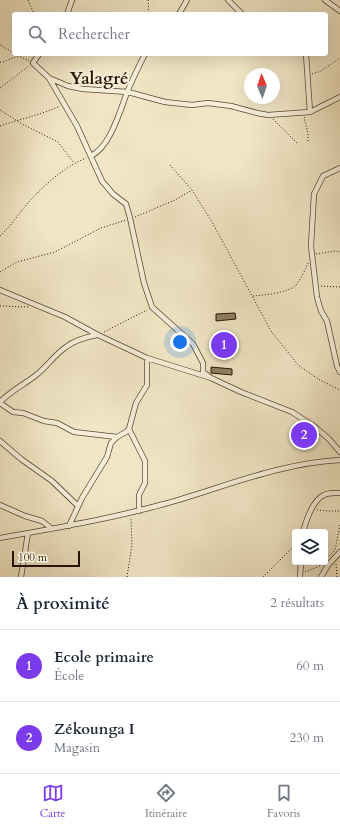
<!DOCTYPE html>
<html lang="fr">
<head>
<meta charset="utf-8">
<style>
  body { margin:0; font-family:Cardo,serif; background:#f2f2f3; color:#1f2937 }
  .controls { position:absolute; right:12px; bottom:12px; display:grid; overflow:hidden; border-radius:4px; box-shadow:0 4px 16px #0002 }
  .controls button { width:36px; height:36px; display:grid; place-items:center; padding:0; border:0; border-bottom:1px solid #e0e1e3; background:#fff; color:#1f2937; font:20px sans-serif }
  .compass { position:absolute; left:244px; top:68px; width:36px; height:36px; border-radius:50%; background:#fff; box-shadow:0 4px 16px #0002; rotate:358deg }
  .scale { position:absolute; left:12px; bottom:10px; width:68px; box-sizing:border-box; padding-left:4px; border:2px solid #271501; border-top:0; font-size:11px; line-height:14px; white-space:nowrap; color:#271501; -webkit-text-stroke:3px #f5eed9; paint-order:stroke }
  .you { position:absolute; left:180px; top:342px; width:14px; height:14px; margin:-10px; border:3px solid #fff; border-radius:50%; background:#1a73e8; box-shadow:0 0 0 6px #1a73e833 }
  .badge { display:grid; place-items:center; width:26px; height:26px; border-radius:50%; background:#7c3aed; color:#fff; font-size:13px; font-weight:700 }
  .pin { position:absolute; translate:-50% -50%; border:2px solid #fff; box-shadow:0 1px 4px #0006 }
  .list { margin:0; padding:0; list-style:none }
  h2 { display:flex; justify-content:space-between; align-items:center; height:52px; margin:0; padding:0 16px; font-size:17px }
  h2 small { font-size:13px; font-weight:400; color:#747a83 }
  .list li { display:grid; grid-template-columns:26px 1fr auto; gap:12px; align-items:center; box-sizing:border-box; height:72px; padding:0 16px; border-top:1px solid #e0e1e3 }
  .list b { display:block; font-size:15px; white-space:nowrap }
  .list p { margin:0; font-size:13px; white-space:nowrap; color:#747a83 }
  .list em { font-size:13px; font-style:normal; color:#747a83 }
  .icon { flex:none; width:22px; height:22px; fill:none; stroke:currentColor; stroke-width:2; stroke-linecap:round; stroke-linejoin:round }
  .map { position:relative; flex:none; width:340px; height:577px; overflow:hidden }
  .search { position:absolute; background:#fff; box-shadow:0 4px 16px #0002; left:12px; right:12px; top:12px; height:44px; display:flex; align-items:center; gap:10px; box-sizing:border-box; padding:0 14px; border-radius:4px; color:#747a83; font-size:15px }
  .sheet { height:196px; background:#fff }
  nav { display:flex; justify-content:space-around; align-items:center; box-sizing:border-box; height:56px; border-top:1px solid #e0e1e3; background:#fff; font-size:11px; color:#747a83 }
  nav a { display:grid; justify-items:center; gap:2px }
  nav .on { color:#7c3aed }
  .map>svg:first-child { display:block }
</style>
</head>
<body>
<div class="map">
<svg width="340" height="577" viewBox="0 0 340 577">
  <rect width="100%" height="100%" fill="#f0e5c4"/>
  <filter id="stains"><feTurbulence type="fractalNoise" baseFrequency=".005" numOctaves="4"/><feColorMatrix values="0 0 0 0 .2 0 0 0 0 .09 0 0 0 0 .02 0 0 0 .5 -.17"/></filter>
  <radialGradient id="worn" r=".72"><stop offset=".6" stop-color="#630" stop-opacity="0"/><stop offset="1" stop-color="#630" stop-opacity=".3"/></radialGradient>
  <!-- building -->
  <path fill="#908166" stroke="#271501" d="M235,313L236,319L216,321V314Z
    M211,367L232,369V375L211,373Z"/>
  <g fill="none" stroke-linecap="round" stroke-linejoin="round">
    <!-- minor casing -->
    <g stroke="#594932" stroke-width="6">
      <path id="minor" d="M228,0L242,14
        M325,0L340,11
        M67,14L72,0
        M179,14L187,0
        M39,54L33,63L49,78L77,126L102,181L113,194L126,204L130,218L144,283L152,307L193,344L203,363V372L211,378
        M306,54L310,112
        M49,78L68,86L83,89L128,92L165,102L192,105L208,103L231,106L257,113L268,115L310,112L340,97
        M91,156C111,146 120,110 128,90C133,78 139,66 145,54
        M340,168L323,176L314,194L311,246L317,297L321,311L327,321L337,366L340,372
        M0,290L65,317L98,335L147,358L211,378L241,392L292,412L315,427L329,439L340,452
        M0,402C11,391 23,385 35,376C46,368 54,355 66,347C75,340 86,337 97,335
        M0,403L13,412L23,413L44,421L57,423L74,432L117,437
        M129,429L145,461V483L139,495V511
        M0,441L21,459L52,481L78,506
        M0,505L25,516L42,521L52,529
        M69,526L82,498L107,457L111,443L117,437L126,432L129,429L136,403L147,385V358
        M303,532C306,521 313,500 324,495C329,492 334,493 340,493
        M0,538C55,528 110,519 164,504C222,488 279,463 340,460
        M21,577L28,533
        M300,577L301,562
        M321,577L328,565L340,552"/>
    </g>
    <!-- path -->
    <path stroke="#271501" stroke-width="1" stroke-dasharray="1 2" stroke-linecap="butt" d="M28,0L34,14
      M148,0L149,14
      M0,45L14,53
      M15,54L29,61
      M0,62H3L18,56
      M312,74L321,71L340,58
      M0,88L29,66
      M0,110L22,124L58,142L74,163
      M305,117L304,118L308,133V143
      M273,119L298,144
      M0,126C20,119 41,115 60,106
      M170,165L192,190L212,222L271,331L299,366L320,380L340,390
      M135,217L175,200L192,190
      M0,236C11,226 19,213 28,203C45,184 63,168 86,158
      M316,254L334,251L340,252
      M0,272L17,262L55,252L101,228L126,220
      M321,286L340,287
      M253,296C264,295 288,293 296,285C301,279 305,270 308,263
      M0,306L29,307
      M104,332L147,310
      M317,510L328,511H340
      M329,556L335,550L340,525
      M336,564L337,577
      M305,572L322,565
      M127,577L132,545L131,518
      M263,577L295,545"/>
    <!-- minor -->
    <use href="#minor" stroke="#f5eed9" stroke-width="4.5"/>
  </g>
  <g text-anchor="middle" stroke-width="4" stroke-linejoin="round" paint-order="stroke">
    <!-- quarter labels -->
    <g font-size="17" font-weight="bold" fill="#271501" stroke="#f5eed9">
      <text x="99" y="84">Yalagré</text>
    </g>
  </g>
  <rect width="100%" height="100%" filter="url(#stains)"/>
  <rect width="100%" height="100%" fill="url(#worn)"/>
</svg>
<div class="controls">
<button><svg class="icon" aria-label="layers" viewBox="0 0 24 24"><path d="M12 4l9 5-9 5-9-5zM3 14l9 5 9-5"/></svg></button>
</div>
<svg class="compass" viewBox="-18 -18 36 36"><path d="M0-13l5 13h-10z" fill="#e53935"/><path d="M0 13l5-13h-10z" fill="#747a83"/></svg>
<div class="scale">100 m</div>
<div class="you"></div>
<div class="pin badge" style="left:224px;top:345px">1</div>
<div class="pin badge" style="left:304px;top:435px">2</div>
<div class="search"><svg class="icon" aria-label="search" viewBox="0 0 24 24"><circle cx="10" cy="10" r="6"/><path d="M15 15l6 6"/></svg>Rechercher</div>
</div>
<section class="sheet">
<h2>À proximité<small>2 résultats</small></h2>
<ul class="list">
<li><span class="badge">1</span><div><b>Ecole primaire</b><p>École</p></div><em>60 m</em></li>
<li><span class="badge">2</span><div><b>Zékounga I</b><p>Magasin</p></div><em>230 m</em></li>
</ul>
</section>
<nav>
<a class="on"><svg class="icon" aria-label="map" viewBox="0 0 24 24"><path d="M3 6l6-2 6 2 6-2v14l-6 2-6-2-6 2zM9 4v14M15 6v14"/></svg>Carte</a>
<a><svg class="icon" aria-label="directions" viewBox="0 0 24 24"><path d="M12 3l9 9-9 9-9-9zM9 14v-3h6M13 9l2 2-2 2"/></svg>Itinéraire</a>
<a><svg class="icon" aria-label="saved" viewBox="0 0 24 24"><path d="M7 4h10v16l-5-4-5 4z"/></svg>Favoris</a>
</nav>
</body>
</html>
